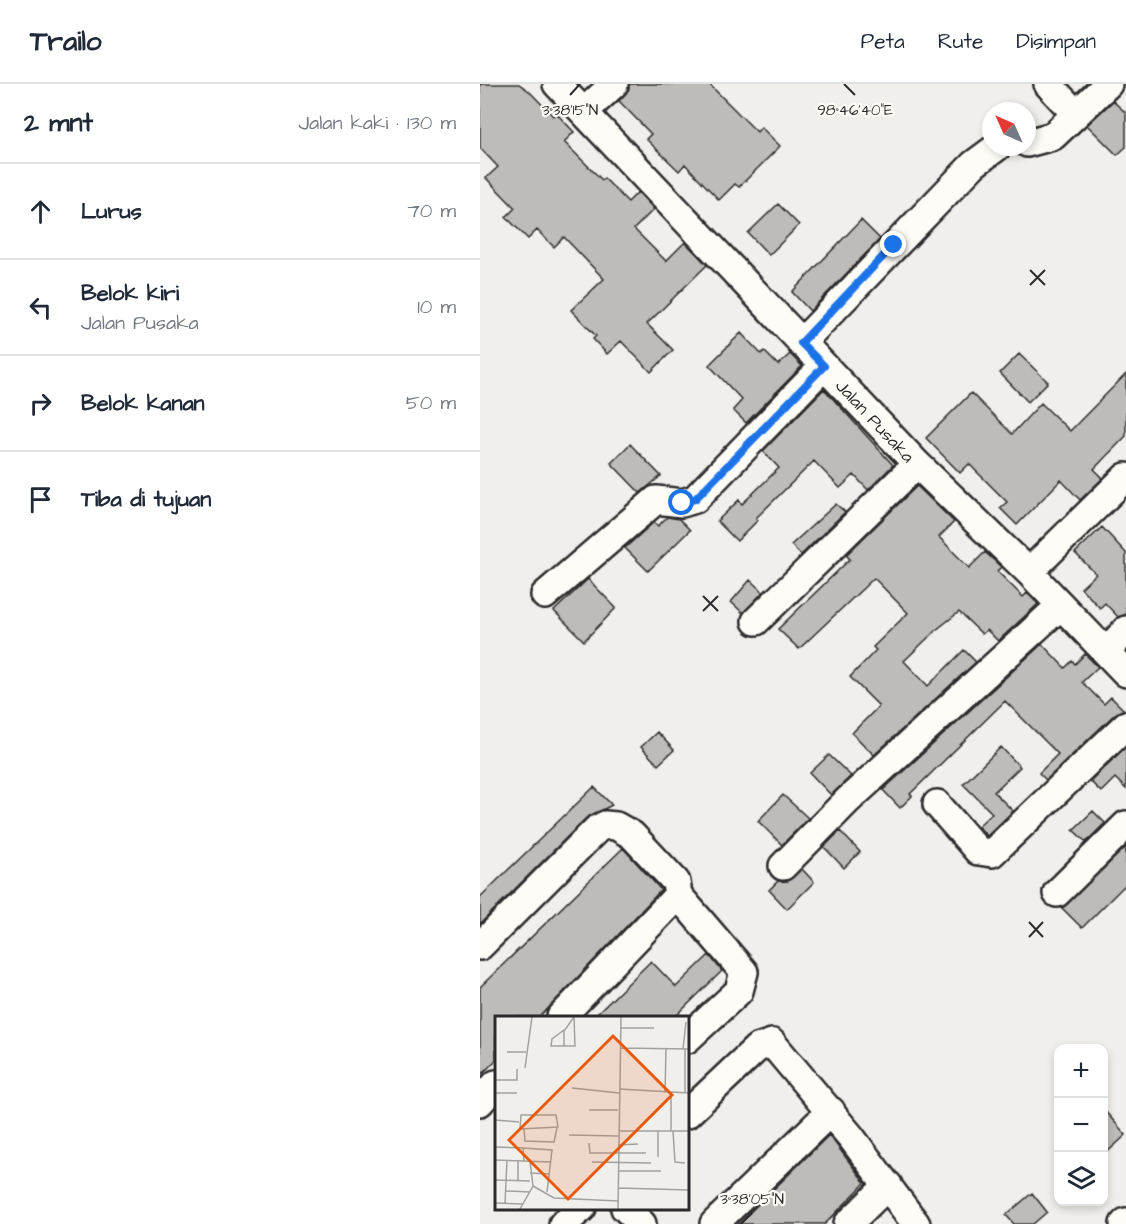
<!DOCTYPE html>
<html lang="id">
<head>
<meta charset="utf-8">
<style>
  body { margin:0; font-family:"Architects Daughter",sans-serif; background:#f6f6f7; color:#1f2937 }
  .controls { position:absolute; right:18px; bottom:18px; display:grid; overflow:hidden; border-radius:12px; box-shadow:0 3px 9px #0003 }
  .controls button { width:54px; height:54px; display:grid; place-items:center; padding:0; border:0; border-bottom:2px solid #e0e1e3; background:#fff; color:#1f2937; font:30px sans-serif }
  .compass { position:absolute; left:502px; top:18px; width:54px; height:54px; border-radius:50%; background:#fff; box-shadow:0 3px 9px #0003; rotate:315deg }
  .stop { position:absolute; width:18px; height:18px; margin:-14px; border:4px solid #1a73e8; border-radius:50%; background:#fff }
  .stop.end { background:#1a73e8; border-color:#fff; box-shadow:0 2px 6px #0008 }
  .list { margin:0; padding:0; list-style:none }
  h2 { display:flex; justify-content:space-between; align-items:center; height:78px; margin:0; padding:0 24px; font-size:26px }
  h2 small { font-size:20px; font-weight:400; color:#747a83 }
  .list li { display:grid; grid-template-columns:39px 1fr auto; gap:18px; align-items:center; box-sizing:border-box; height:96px; padding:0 24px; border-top:2px solid #e0e1e3 }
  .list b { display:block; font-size:22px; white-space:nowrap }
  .list p { margin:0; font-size:20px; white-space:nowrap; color:#747a83 }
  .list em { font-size:20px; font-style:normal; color:#747a83 }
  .icon { flex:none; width:33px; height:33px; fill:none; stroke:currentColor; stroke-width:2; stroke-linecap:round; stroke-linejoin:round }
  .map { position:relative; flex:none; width:646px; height:1140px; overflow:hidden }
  header { display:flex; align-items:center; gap:36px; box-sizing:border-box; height:84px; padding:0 30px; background:#fff; border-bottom:2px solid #e0e1e3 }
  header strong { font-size:28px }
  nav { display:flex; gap:33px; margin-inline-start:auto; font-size:21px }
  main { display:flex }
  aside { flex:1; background:#fff }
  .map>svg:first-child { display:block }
</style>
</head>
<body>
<header>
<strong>Trailo</strong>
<nav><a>Peta</a><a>Rute</a><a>Disimpan</a></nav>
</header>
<main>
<aside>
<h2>2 mnt<small>Jalan kaki · 130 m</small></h2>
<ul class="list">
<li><svg class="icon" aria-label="ahead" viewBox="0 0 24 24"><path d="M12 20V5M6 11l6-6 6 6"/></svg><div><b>Lurus</b></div><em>70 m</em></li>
<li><svg class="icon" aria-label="left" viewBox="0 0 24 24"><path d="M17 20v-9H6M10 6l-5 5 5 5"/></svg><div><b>Belok kiri</b><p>Jalan Pusaka</p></div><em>10 m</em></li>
<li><svg class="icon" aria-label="right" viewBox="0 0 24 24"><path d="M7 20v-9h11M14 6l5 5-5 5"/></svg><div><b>Belok kanan</b></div><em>50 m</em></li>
<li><svg class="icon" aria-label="arrive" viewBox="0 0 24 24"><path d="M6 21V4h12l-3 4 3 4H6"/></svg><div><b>Tiba di tujuan</b></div></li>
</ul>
</aside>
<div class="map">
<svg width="646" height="1140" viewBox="0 0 646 1140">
  <rect width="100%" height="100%" fill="#f0efeb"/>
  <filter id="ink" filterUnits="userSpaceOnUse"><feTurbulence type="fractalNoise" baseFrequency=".0167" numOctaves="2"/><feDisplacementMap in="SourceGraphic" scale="12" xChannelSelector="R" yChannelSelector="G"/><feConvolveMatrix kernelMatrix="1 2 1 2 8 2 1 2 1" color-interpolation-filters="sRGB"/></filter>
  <g filter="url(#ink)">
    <!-- building -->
    <path fill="#bdbcb8" stroke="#2b2b2b" stroke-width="1.5" d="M0,0H39L49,7L73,32L76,29L94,48L84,58L122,96L124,94L148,118L158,108L174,125L154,145L186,177L205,158L227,181L167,240L193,266L171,288L141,257L127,270L113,255L116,252L91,226L124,195L84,153L74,163L57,146L48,155L26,133L35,124L6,94L18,83L0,64Z
      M149,0H229L277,48L281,43L300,62L259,103L255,100L239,116L205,80L199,87L166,55L171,50L139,17L149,5Z
      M633,17L646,29V63L637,71L607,41Z
      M298,120L319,141L289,171L268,149Z
      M381,136L400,155L330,227L312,208Z
      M261,249L281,270L284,267L298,281L310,270L322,282L266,339L253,326L262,316L229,281Z
      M539,270L568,298L548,318L520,289Z
      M646,290V352L614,385L623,394L600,416L581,396L537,441L520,424L527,418L489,380L480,389L446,354L491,309L532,350L561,319L590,347Z
      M344,305L413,381L388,406L374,391L360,404L334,377L276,434L278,436L257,457L237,437L259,416L262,420L299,384L283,367Z
      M150,360L181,392L160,409L131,379Z
      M437,402L474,438L459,453L489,484L505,468L521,483L517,487L543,513L547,509L558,520L518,557L507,546L502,550L479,528L456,546L424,577L448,602L484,566L496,578L394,671L372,649L399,622L370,593L396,566L393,563L428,529L394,494L319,565L298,545L370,475L366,471Z
      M356,420L365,428L321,471L311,461Z
      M187,433L199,435L210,446L168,487L145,464L174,438L178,442Z
      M622,443L646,469V531L638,533L625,519L620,524L601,504L616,490L595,469Z
      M108,495L136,524L104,557L74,527Z
      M270,496L283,508L263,529L251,518Z
      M562,560L585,584L592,577L595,580L605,570L618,583L602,598L624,620L631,613L644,626L635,630L566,696L559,689L578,670L525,617L430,710L432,712L420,724L403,706Z
      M177,648L194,666L178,681L161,663Z
      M521,663L540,683L514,708L533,727L507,752L498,742L512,729L483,700Z
      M646,663V705L635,694L621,708L610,697Z
      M349,671L371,692L351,711L330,689Z
      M114,703L132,721L106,734L0,840V813Z
      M303,711L328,734L302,761L278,737Z
      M613,727L625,739L606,758L593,746Z
      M360,747L380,768L364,784L344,763Z
      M646,763V800L602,844L582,824Z
      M143,764L181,806L60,933H16V976L0,992V903Z
      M322,785L334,798L307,825L289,806L298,797H308Z
      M229,871L242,887L195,933H114L171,877L196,903Z
      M624,1026L646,1051L624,1071Z
      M349,1051L385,1099L345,1140H258Z
      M552,1109L567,1128L553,1140H534L526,1131Z"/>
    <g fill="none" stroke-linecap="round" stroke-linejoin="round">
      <!-- minor casing -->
      <g stroke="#2b2b2b" stroke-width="32">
        <path id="minor" d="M77,0L437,380L549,488L646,589
          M568,0L596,30
          M104,28L134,0
          M547,59L573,52L628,0
          M321,259L494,80L517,63
          M549,488L646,393
          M65,511L176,416L202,419L215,415L344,282
          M276,537L437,380
          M626,568L646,546
          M457,720L498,767L512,769L646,641
          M303,782L367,717L580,522
          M577,809L646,741
          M198,811L264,888L259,907L207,955
          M0,862L117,745L125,741L136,742L152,751L196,798L198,811L81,933
          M0,1018L16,1000
          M207,1030L277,964L292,959L371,1053L436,1140
          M145,1124L162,1140
          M83,1140L102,1124
          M234,1140L351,1027
          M368,1140L408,1101
          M644,1140L646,1138"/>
      </g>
      <!-- minor -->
      <use href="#minor" stroke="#fdfcf7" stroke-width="27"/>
    </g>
  </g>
  <g fill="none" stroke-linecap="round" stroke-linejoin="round" filter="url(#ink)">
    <!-- route -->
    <path stroke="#1a73e8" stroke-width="8" d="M202,419L215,415L344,282L321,259L414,161"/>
  </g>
  <!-- ticks -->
  <path fill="none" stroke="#2b2b2b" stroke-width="2" d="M364,0L375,11M90,11L100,0M550,186L565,201M550,201L565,186M223,512L238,527M223,527L238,512M549,838L563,853M549,853L563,838M261,1140L272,1129"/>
  <g text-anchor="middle" stroke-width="4.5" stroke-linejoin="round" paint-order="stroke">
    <!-- street labels -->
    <g font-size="18" fill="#2b2b2b" stroke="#fdfcf7">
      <text transform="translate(395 337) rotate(47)" y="6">Jalan Pusaka</text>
    </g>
  </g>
  <!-- overview -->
  <g transform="translate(15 932)">
    <rect width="194" height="194" fill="#f0efeb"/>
    <path fill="none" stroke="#a1a19e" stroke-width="1.5" d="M79,1L69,15V30H80L79,1M125,12H159M69,14L57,23L56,30H69M125,32L194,33M188,33L191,6M12,36H31M30,52L37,1M0,64H22V53M77,72L124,77M124,73L194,77M0,77H22M170,77L171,33M190,77V33M94,94H123M26,99H61L63,111L25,113ZM0,104L24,106M29,113L30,125L59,126L62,112M124,115H194M176,115V77M178,115L180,146L190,147M74,119L123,120M94,127L95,137H151M123,129L143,128M0,131L28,132L29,145M28,132L57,134L52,176M163,141V115M0,144L56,146M23,144V164M97,146L156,147M123,155H166M35,157L55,158M0,164L35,165M38,170L59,182L123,185M124,172L194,174M10,175L35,176M0,187L28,188M10,187L12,144M25,193L38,170L35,145M123,193L126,1"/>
    <path fill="#e8590c" fill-opacity="0.15" stroke="#e8590c" stroke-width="3" d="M118,20L177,79L73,183L14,124Z"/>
    <rect width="194" height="194" fill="none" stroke="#2b2b2b" stroke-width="3"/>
  </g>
  <g font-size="15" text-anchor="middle" fill="#2b2b2b" stroke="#fdfcf7" stroke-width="4.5" stroke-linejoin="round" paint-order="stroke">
    <text x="90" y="31">3°38'15"N</text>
    <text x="375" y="31">98°46'40"E</text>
    <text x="272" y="1120">3°38'05"N</text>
  </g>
</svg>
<div class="controls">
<button>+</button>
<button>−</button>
<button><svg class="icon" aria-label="layers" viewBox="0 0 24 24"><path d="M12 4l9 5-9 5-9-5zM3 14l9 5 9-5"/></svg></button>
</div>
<svg class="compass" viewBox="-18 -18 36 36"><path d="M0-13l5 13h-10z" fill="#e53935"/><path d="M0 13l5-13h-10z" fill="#747a83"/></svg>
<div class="stop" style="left:202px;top:419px"></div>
<div class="stop end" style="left:414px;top:161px"></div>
</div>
</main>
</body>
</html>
